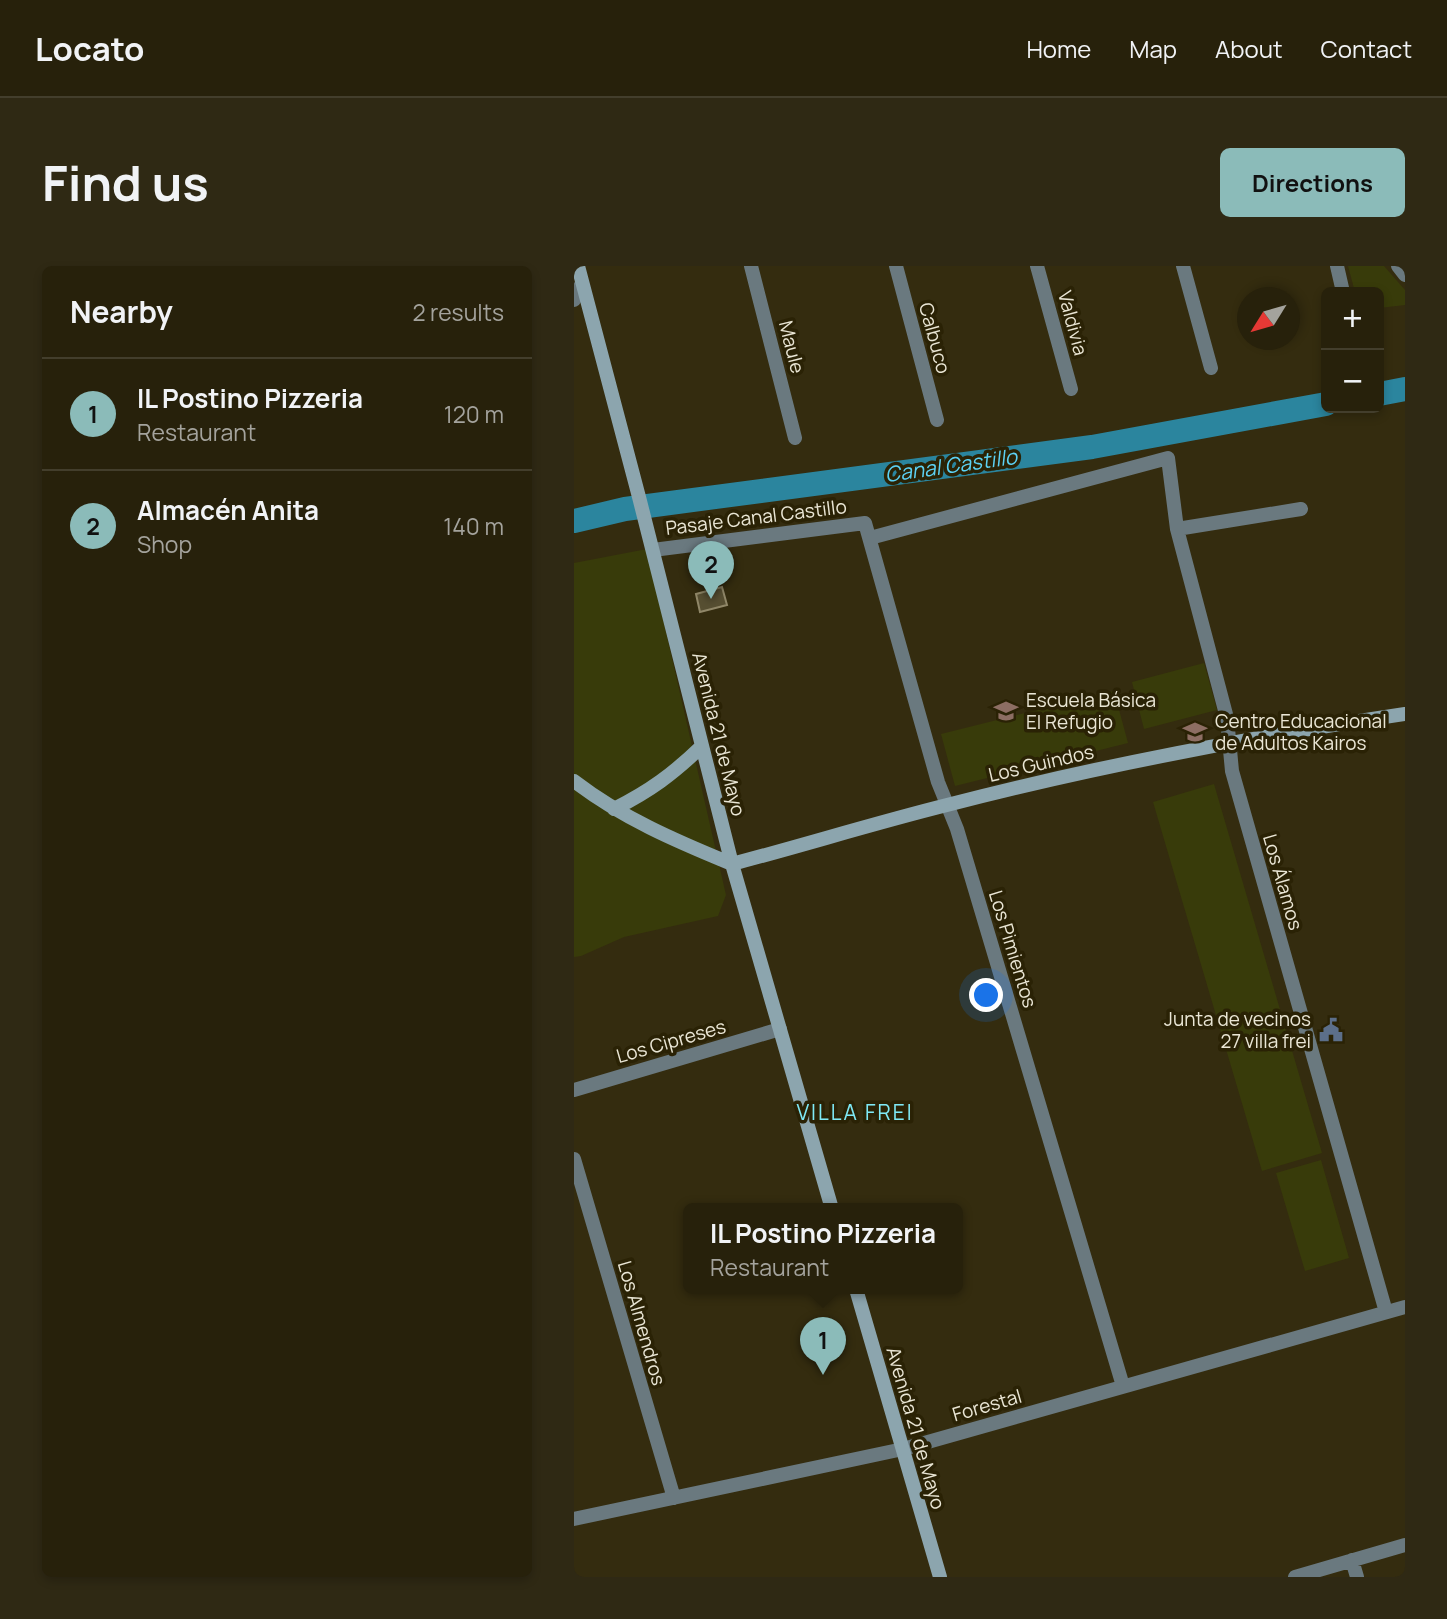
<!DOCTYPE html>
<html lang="en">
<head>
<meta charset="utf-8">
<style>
  body { margin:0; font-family:Manrope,sans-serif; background:#2f2914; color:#f1f3f6 }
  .controls { position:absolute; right:21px; top:21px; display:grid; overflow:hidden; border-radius:10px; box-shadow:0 4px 10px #0003 }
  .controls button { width:63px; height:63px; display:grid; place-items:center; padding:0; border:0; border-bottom:2px solid #433e2c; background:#27210b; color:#f1f3f6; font:35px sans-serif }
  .compass { position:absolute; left:663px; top:21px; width:63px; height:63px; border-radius:50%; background:#27210b; box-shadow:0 4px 10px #0003; rotate:233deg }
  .you { position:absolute; left:413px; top:730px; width:24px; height:24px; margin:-18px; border:5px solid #fff; border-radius:50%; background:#1a73e8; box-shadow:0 0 0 10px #1a73e833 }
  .badge { display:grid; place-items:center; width:46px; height:46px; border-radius:50%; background:#8bbbb9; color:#111; font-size:23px; font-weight:700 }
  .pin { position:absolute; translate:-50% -58px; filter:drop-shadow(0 2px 4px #0008) }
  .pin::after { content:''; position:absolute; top:37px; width:24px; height:21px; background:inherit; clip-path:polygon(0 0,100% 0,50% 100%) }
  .popup { position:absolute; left:109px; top:937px; width:280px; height:91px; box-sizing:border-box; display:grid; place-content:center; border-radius:10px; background:#27210b; filter:drop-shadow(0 2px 5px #0005); font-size:23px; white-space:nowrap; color:#a4a39d }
  .popup b { font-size:26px; color:#f1f3f6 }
  .popup::after { content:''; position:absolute; left:50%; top:100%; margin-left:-14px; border:14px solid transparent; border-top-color:#27210b }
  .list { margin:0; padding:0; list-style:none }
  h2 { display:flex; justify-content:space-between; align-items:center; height:91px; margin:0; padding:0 28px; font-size:30px }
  h2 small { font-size:23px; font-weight:400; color:#a4a39d }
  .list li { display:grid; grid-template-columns:46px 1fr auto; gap:21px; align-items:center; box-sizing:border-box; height:112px; padding:0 28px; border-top:2px solid #433e2c }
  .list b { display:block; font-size:26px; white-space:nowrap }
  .list p { margin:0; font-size:23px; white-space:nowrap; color:#a4a39d }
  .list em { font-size:23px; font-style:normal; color:#a4a39d }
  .map { position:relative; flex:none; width:831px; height:1311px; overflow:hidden; border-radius:10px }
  header { display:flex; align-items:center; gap:42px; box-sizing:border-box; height:98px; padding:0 35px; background:#27210b; border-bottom:2px solid #433e2c }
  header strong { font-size:33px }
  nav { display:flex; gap:38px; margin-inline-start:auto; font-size:24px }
  .intro { display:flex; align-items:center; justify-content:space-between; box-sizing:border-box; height:168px; padding:0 42px }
  h1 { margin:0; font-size:49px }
  .button { padding:18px 32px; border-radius:10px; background:#8bbbb9; color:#111; font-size:24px; font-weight:700 }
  main { display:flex; gap:42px; padding:0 42px }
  aside { flex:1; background:#27210b; border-radius:10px; box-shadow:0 4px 10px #0003 }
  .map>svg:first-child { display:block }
</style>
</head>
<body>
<header>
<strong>Locato</strong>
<nav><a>Home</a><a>Map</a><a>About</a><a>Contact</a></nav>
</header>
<div class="intro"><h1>Find us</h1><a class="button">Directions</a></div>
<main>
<aside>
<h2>Nearby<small>2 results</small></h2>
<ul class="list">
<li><span class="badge">1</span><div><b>IL Postino Pizzeria</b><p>Restaurant</p></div><em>120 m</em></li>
<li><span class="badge">2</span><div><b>Almacén Anita</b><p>Shop</p></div><em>140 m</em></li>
</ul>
</aside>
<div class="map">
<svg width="831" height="1311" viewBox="0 0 831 1311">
  <rect width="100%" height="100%" fill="#342c0f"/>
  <!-- green -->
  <path fill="#383b0a" d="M774,0H810L831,24V39L805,42V26H781Z
    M73,283L152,629L144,650L50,671L7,690L0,691V297Z
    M630,397L643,444L570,463L558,416Z
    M540,425L554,477L381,520L367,468Z
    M640,518L748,887L688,905L579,536Z
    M747,894L775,992L731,1005L702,907Z"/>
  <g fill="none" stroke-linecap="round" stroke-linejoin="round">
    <!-- canal -->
    <path stroke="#2b859e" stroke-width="24" d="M805,128L831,123
      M0,255L51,243L518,181L752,138"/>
  </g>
  <!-- building -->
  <path fill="#574f32" stroke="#908768" stroke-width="2" d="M148,321L153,339L126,346L122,328Z"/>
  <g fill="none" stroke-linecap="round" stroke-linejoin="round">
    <!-- street -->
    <path stroke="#6a797f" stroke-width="14" d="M177,0L221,172
      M322,0L363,154
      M463,0L497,123
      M609,0L637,102
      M763,0L769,26
      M824,0L831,9
      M0,34L8,17
      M603,263L727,243
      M296,272L594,192L603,263L653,452L658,505L812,1046
      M79,284L291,257L364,516L383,563L549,1120
      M0,824L206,763
      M0,893L100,1232
      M0,1253L329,1183L831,1041
      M778,1294L783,1311
      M721,1311L831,1279"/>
    <!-- secondary -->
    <path stroke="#8ca5ae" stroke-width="14" d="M4,0L65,231L158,598L258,943
      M0,515C48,552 102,575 158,598
      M40,543C76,525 99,508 128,480
      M158,598C230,579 301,557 373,539C523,500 677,471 831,448
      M282,1023L366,1311"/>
  </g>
  <!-- icons -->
  <defs>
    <g id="school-bare" transform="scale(1.89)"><path d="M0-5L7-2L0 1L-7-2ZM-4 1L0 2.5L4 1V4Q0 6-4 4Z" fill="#8d6e63" stroke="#2a2205" stroke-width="2.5" paint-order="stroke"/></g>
    <g id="civic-bare" transform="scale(1.89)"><path d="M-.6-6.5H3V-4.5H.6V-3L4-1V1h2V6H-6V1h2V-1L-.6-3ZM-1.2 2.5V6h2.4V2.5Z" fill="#5c6f8a" stroke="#2a2205" stroke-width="2.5" paint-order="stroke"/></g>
  </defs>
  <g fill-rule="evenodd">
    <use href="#school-bare" x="432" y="445"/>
    <use href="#school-bare" x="621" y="466"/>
    <use href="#civic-bare" x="757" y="764"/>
  </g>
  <g text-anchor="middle" stroke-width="7" stroke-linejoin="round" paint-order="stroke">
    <!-- street labels -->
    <g font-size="19" fill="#eae6d5" stroke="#2a2205">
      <text transform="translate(499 57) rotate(75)" y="7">Valdivia</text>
      <text transform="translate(361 72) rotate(75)" y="7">Calbuco</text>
      <text transform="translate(218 81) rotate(76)" y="7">Maule</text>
      <text transform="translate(182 251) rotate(-7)" y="7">Pasaje Canal Castillo</text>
      <text transform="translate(145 468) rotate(76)" y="7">Avenida 21 de Mayo</text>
      <text transform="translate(467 497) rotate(-13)" y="7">Los Guindos</text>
      <text transform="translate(709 616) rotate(74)" y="7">Los Álamos</text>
      <text transform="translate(439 683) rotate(73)" y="7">Los Pimientos</text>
      <text transform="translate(97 775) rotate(-16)" y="7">Los Cipreses</text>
      <text transform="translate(68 1057) rotate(74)" y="7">Los Almendros</text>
      <text transform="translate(413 1139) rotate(-16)" y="7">Forestal</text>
      <text transform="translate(342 1162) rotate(74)" y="7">Avenida 21 de Mayo</text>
    </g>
    <!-- poi labels -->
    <g font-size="19" fill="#eae6d5" stroke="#2a2205" text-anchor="start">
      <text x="452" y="441">Escuela Básica<tspan x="452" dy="22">El Refugio</tspan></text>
      <text x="641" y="462">Centro Educacional<tspan x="641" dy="22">de Adultos Kairos</tspan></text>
      <text x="737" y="760" text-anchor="end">Junta de vecinos<tspan x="737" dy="22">27 villa frei</tspan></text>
    </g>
    <!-- water labels -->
    <g font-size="21" font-style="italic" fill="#5cd1f3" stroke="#2a2205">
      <text transform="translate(377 200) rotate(-8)" y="7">Canal Castillo</text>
    </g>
    <!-- neighbourhood labels -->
    <g font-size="21" letter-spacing="2" fill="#7fe9f6" stroke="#2a2205">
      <text x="281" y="854">VILLA FREI</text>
    </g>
  </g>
</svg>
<div class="controls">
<button>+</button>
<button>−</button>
</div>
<svg class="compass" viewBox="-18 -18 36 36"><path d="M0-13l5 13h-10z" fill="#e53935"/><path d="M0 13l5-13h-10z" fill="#a4a39d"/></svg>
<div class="you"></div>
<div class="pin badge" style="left:249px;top:1109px">1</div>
<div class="popup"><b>IL Postino Pizzeria</b>Restaurant</div>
<div class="pin badge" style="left:137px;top:333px">2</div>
</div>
</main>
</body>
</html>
